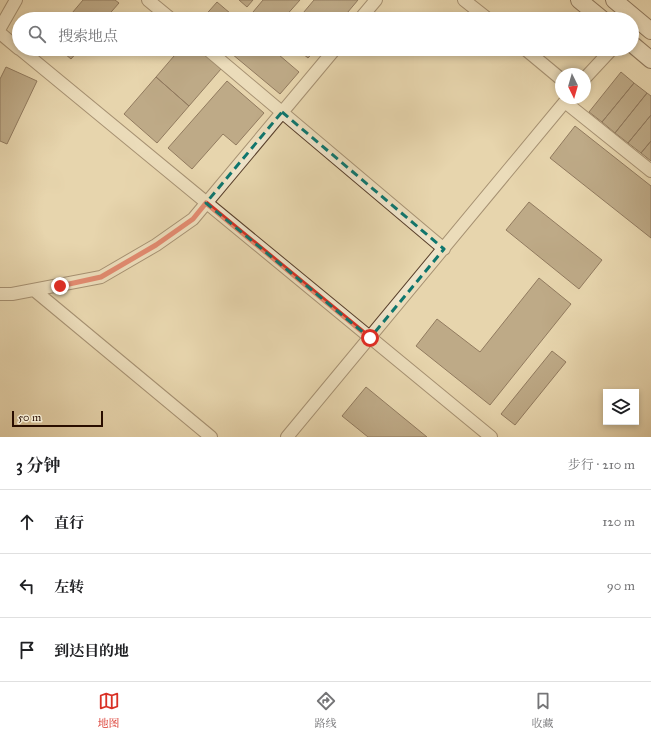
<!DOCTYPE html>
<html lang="zh">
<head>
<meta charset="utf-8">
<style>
  body { margin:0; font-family:"IM FELL Great Primer","Noto Serif SC",serif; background:#f2f2f2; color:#202124 }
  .controls { position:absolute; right:12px; bottom:12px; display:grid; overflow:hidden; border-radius:0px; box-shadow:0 2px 6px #0003 }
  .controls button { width:36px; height:36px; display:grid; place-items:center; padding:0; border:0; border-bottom:1px solid #e0e0e0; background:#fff; color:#202124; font:20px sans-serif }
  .compass { position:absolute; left:555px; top:68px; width:36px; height:36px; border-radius:50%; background:#fff; box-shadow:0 2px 6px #0003; rotate:175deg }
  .scale { position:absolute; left:12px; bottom:10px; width:91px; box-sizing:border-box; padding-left:4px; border:2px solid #290d00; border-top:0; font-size:11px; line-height:14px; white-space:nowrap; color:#290d00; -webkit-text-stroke:3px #efe4ca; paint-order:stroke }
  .stop { position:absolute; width:12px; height:12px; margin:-9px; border:3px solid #d93025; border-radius:50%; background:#fff }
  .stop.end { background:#d93025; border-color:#fff; box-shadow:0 1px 4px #0008 }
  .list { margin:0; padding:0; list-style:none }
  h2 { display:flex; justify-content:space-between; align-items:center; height:52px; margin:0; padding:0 16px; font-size:17px }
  h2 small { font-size:13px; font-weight:400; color:#757577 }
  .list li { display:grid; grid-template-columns:26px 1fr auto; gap:12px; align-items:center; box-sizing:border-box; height:64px; padding:0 16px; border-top:1px solid #e0e0e0 }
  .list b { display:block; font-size:15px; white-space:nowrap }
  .list em { font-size:13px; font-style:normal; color:#757577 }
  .icon { flex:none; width:22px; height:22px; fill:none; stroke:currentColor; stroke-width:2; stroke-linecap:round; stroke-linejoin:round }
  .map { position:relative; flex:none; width:651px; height:437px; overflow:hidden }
  .search { position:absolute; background:#fff; box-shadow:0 2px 6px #0003; left:12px; right:12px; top:12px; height:44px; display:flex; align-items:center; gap:10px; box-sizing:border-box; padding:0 14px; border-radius:22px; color:#757577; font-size:15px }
  .sheet { height:244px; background:#fff }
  nav { display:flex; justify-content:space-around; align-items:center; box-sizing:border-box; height:56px; border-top:1px solid #e0e0e0; background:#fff; font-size:11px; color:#757577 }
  nav a { display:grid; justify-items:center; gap:2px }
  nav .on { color:#d93025 }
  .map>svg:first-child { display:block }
</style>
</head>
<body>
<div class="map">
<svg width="651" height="437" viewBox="0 0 651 437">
  <rect width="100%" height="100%" fill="#e7d6ad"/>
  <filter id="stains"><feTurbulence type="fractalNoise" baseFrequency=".005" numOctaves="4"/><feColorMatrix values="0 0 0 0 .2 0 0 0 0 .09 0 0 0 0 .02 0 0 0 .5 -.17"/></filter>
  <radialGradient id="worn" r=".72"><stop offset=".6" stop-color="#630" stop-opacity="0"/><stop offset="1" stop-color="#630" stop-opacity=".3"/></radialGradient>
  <!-- building -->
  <path fill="#8c765a" stroke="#290d00" d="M83,0H115L119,3L105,19H67Z
    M239,0H253L247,7Z
    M263,0H300L283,19H261L253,12Z
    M314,0H358L342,19H298Z
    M217,2L237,19H202Z
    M59,49H80L71,59Z
    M180,49H198L221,69L189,106L156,77Z
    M226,49H272L299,72L280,94Z
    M297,49H316L308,58Z
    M6,67L37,81L7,144L0,141V79Z
    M621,72L634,83L602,122L589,112Z
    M156,77L189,106L157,143L124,114Z
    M227,81L264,113L236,145L223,134L192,169L168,148Z
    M634,83L647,93L615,133L602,122Z
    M647,93L651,96V115L628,143L615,133Z
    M651,115V141L641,153L628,143Z
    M575,126L651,186V238L550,158Z
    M651,141V161L641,153Z
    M529,202L602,260L579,289L506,230Z
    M539,278L571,304L490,405L416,346L437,319L480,352Z
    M552,351L566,362L515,425L501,414Z
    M366,387L427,437H368L342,416Z"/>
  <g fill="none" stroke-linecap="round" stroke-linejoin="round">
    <!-- street casing -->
    <g stroke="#583f2b" stroke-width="14">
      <path id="street" d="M148,0L171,19
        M464,0L488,19
        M360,19L376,0
        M0,28L16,0
        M0,33L19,49
        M20,49L491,437
        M207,49L444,249
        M525,49L561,79
        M585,78L612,49
        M565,102L651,171
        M34,290L211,437
        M0,294H12L101,277L156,245L193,219L335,49
        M287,437L568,98"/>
    </g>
    <!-- secondary casing -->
    <g stroke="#290d00" stroke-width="18">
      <path id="secondary" d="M579,0L602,19
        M614,0L651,31
        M632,44L651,60"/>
    </g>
    <!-- street -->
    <use href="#street" stroke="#efe4ca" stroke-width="12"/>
    <!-- secondary -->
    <use href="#secondary" stroke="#efe4ca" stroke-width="16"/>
  </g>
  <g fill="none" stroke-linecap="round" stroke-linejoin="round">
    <!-- route -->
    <path stroke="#d93025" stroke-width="5" d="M60,286L101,277L156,245L193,219L206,203L370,338"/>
  </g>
  <!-- marked area -->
  <path d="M0 0H651V437H0ZM282,112L444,249L370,338L206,203Z" fill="#e7d6ad" fill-opacity=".55" fill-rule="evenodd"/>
  <path fill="none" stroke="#0f766e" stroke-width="3" stroke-dasharray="8 5" stroke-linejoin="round" d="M282,112L444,249L370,338L206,203Z"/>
  <rect width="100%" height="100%" filter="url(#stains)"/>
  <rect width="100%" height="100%" fill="url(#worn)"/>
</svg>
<div class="controls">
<button><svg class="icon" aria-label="layers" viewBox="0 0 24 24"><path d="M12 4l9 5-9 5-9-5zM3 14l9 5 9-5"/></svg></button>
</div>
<svg class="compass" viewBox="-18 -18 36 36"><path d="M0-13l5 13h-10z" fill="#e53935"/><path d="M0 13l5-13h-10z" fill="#757577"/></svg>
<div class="scale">50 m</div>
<div class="stop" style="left:370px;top:338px"></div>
<div class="stop end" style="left:60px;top:286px"></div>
<div class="search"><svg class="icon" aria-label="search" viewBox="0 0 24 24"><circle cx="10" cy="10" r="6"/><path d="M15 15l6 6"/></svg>搜索地点</div>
</div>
<section class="sheet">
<h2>3 分钟<small>步行 · 210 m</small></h2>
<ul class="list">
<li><svg class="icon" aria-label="ahead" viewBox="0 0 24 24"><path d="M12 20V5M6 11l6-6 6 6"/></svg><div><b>直行</b></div><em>120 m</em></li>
<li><svg class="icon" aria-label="left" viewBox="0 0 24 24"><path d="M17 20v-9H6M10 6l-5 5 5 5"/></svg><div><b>左转</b></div><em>90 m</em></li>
<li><svg class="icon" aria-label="arrive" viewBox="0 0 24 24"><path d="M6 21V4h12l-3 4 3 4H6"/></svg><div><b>到达目的地</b></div></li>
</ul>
</section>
<nav>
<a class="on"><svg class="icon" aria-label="map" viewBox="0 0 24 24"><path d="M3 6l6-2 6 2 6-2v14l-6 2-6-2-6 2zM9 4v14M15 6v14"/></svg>地图</a>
<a><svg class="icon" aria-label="directions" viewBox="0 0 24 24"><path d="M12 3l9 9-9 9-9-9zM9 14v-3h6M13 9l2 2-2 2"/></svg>路线</a>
<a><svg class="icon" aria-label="saved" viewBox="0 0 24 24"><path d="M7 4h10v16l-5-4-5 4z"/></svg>收藏</a>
</nav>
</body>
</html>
